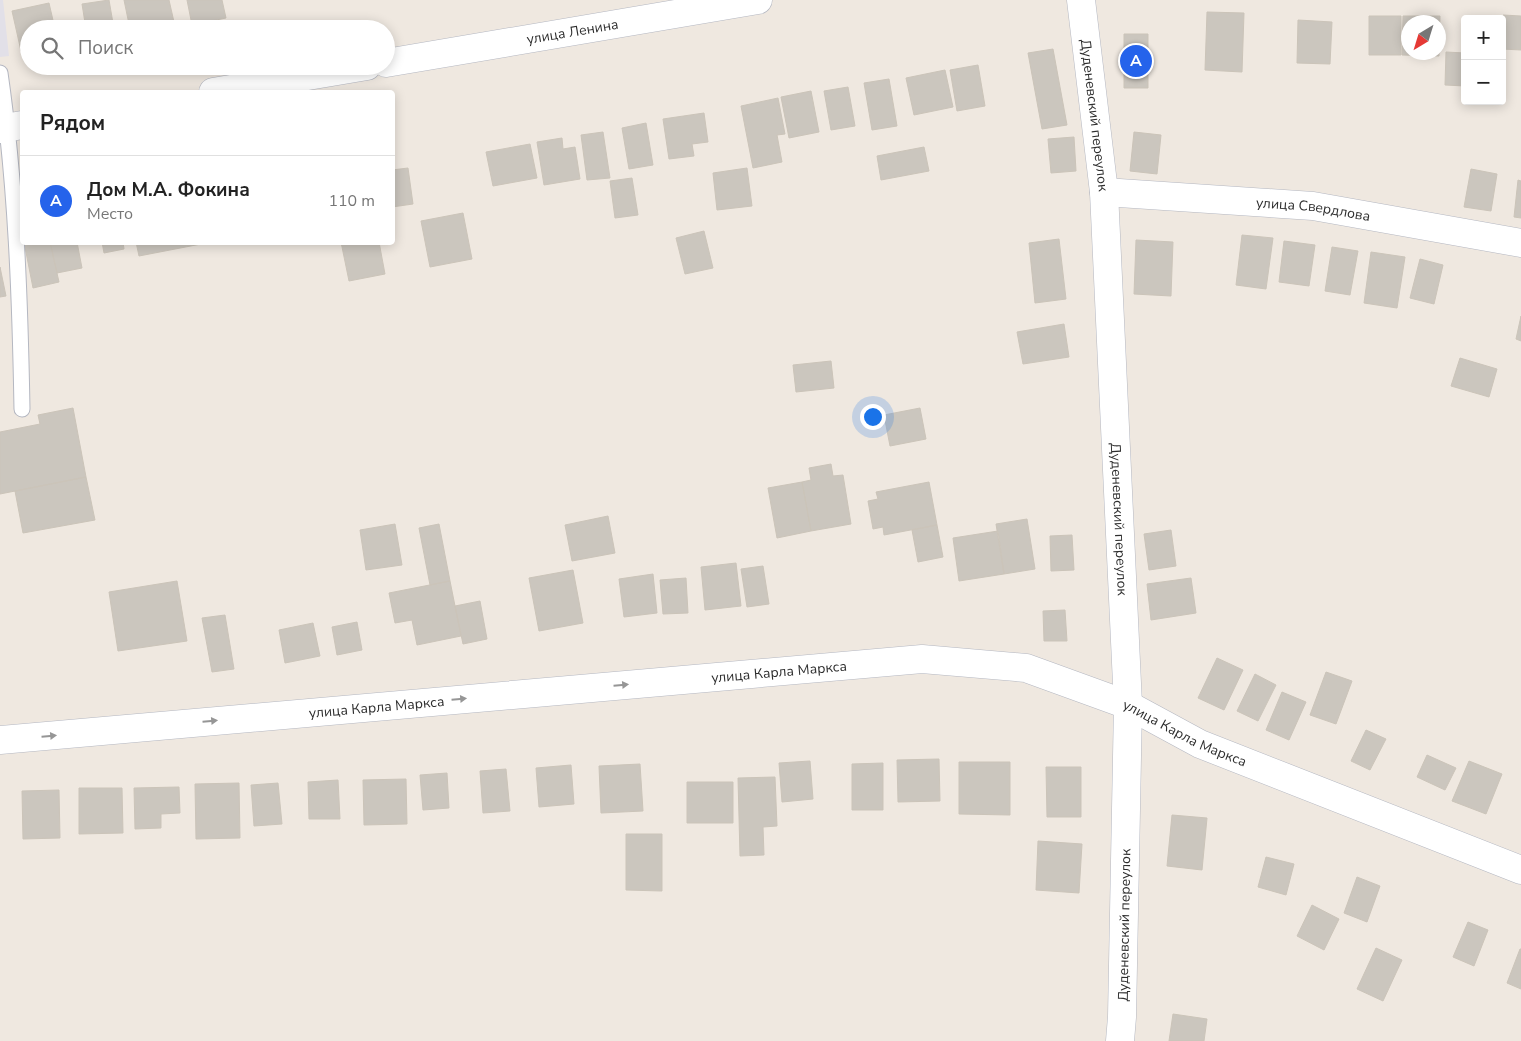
<!DOCTYPE html>
<html lang="ru">
<head>
<meta charset="utf-8">
<style>
  body { margin:0; font-family:"Nunito Sans",sans-serif; background:#f2f2f2; color:#222 }
  .controls { position:absolute; right:15px; top:15px; display:grid; overflow:hidden; border-radius:5px; box-shadow:0 2px 12px #0003 }
  .controls button { width:45px; height:45px; display:grid; place-items:center; padding:0; border:0; border-bottom:1px solid #e0e0e0; background:#fff; color:#222; font:25px sans-serif }
  .compass { position:absolute; left:1401px; top:15px; width:45px; height:45px; border-radius:50%; background:#fff; box-shadow:0 2px 12px #0003; rotate:218deg }
  .you { position:absolute; left:872px; top:416px; width:18px; height:18px; margin:-12px; border:4px solid #fff; border-radius:50%; background:#1a73e8; box-shadow:0 0 0 8px #1a73e833 }
  .badge { display:grid; place-items:center; width:32px; height:32px; border-radius:50%; background:#2563eb; color:#fff; font-size:16px; font-weight:700 }
  .pin { position:absolute; translate:-50% -50%; border:2px solid #fff; box-shadow:0 1px 5px #0006 }
  .list { margin:0; padding:0; list-style:none }
  h2 { display:flex; justify-content:space-between; align-items:center; height:65px; margin:0; padding:0 20px; font-size:21px }
  h2 small { font-size:16px; font-weight:400; color:#767676 }
  .list li { display:grid; grid-template-columns:32px 1fr auto; gap:15px; align-items:center; box-sizing:border-box; height:90px; padding:0 20px; border-top:1px solid #e0e0e0 }
  .list b { display:block; font-size:19px; white-space:nowrap }
  .list p { margin:0; font-size:16px; white-space:nowrap; color:#767676 }
  .list em { font-size:16px; font-style:normal; color:#767676 }
  .icon { flex:none; width:28px; height:28px; fill:none; stroke:currentColor; stroke-width:2; stroke-linecap:round; stroke-linejoin:round }
  .map { position:relative; flex:none; width:1521px; height:1041px; overflow:hidden }
  .search { position:absolute; background:#fff; box-shadow:0 2px 12px #0003; left:20px; top:20px; width:375px; height:55px; display:flex; align-items:center; gap:12px; box-sizing:border-box; padding:0 18px; border-radius:28px; color:#767676; font-size:19px }
  .panel { position:absolute; background:#fff; box-shadow:0 2px 12px #0003; left:20px; top:90px; width:375px; height:155px; border-radius:5px }
  .map>svg:first-child { display:block }
</style>
</head>
<body>
<div class="map">
<svg width="1521" height="1041" viewBox="0 0 1521 1041">
  <rect width="100%" height="100%" fill="#efe8e0"/>
  <!-- industrial -->
  <path fill="#e2e0e8" d="M0,0H3L9,56L0,57Z"/>
  <!-- building -->
  <path fill="#cbc6be" stroke="#cbc4b9" fill-rule="evenodd" d="M109,0L114,29H86L82,4Z
    M124,0H169L174,22L145,29H130Z
    M187,0H222L226,18L192,25Z
    M49,3L55,29H29V49L21,51L12,11Z
    M1207,12L1244,13L1242,72L1205,70Z
    M1503,15L1521,16V50L1502,49Z
    M1369,16H1401V55H1369Z
    M1403,16H1440L1439,56L1402,55ZM1408,22H1438V52H1408Z
    M1298,20L1332,22L1330,64L1297,63Z
    M1124,34H1148V88H1124Z
    M1053,49L1067,125L1042,129L1028,53Z
    M1446,52L1465,53V86L1445,85Z
    M978,65L985,106L957,111L950,70Z
    M945,70L953,107L914,115L906,78Z
    M889,79L897,126L872,130L864,83Z
    M848,87L855,126L831,130L824,91Z
    M811,91L819,132L789,138L781,97Z
    M778,98L785,134L777,135L782,162L753,168L741,106Z
    M704,113L708,142L692,144L694,156L669,159L663,119Z
    M646,123L653,165L629,169L622,128Z
    M603,132L610,178L587,180L581,135Z
    M1134,132L1161,135L1157,174L1130,171Z
    M1074,137L1076,171L1051,173L1048,139Z
    M562,138L563,149L575,147L580,179L544,185L537,142Z
    M530,144L537,178L493,186L486,152Z
    M924,147L929,171L881,180L877,156Z
    M408,168L413,204L392,207V170Z
    M747,168L752,206L717,210L713,173Z
    M1471,169L1497,174L1491,211L1464,207Z
    M632,178L638,215L615,218L610,181Z
    M1518,180L1521,181V218L1514,217Z
    M463,213L472,259L430,267L421,221Z
    M704,231L713,268L685,274L676,238Z
    M1242,235L1273,238L1266,289L1236,285Z
    M1059,239L1066,299L1035,303L1029,243Z
    M1136,240L1173,242L1171,296L1134,294Z
    M1284,241L1315,245L1309,286L1279,282Z
    M24,242H50L59,282L33,288Z
    M50,242H77L82,268L57,273Z
    M102,242H123L124,249L104,253Z
    M136,242H201V244L139,256Z
    M341,242H379L385,274L349,281Z
    M1332,247L1358,251L1350,295L1325,291Z
    M1371,252L1405,257L1397,308L1364,303Z
    M1420,259L1443,265L1434,304L1410,298Z
    M0,267L6,296L0,297Z
    M1521,316V341L1516,339Z
    M1064,324L1069,357L1023,364L1017,332Z
    M1460,358L1497,369L1489,397L1451,386Z
    M831,361L834,388L796,392L793,365Z
    M73,408L86,477L0,494V432L40,424L38,415Z
    M920,408L926,439L890,446L884,415Z
    M831,464L833,476L843,475L851,524L811,531L802,482L811,480L809,468Z
    M86,477L95,520L23,533L15,491Z
    M802,482L811,531L777,538L768,488Z
    M929,482L937,525L884,535L883,527L873,529L868,501L878,499L876,492Z
    M608,516L615,553L572,561L565,525Z
    M1027,519L1035,569L1004,574L996,524Z
    M395,524L402,565L366,570L360,530Z
    M439,524L450,581L430,585L419,528Z
    M937,525L943,557L918,562L912,530Z
    M1171,530L1176,566L1149,570L1144,534Z
    M998,531L1004,574L959,581L953,538Z
    M1072,535L1074,570L1051,571L1050,536Z
    M736,563L741,606L705,610L701,567Z
    M763,566L769,604L747,607L741,569Z
    M573,570L583,623L539,631L529,578Z
    M653,574L657,613L624,617L619,579Z
    M686,578L688,613L663,614L660,580Z
    M1191,578L1196,613L1151,620L1147,584Z
    M177,581L187,641L118,651L109,592Z
    M450,581L461,636L417,645L412,620L395,623L389,593Z
    M480,601L487,639L463,644L455,606Z
    M1065,610L1067,641H1044L1043,611Z
    M225,615L234,669L212,672L202,618Z
    M357,622L362,650L337,655L332,627Z
    M313,623L320,656L285,663L279,630Z
    M1217,658L1243,670L1224,710L1198,698Z
    M1326,672L1352,681L1336,724L1310,715Z
    M1255,674L1276,685L1258,721L1237,711Z
    M1282,692L1306,702L1289,740L1266,730Z
    M1366,730L1386,739L1370,770L1351,761Z
    M1427,755L1456,768L1445,790L1417,777Z
    M939,759L940,801L898,802L897,760Z
    M810,761L813,799L782,802L779,763Z
    M1469,761L1502,774L1486,814L1452,801Z
    M959,762H1010V815L959,814Z
    M883,763V810H852V764Z
    M640,764L643,811L601,813L599,766Z
    M571,765L574,804L539,807L536,768Z
    M1046,767H1081V817H1047Z
    M506,769L510,811L483,813L480,771Z
    M447,773L449,808L423,810L420,775Z
    M775,777L777,826L763,827L764,855L740,856L738,778Z
    M406,779L407,824L364,825L363,780Z
    M338,780L340,819H309L308,782Z
    M687,782H733V823H687Z
    M239,783L240,838L196,839L195,784Z
    M278,783L282,824L254,826L251,785Z
    M179,787L180,813L161,814V828L135,829L134,788Z
    M79,788H122L123,833L79,834Z
    M59,790L60,838L23,839L22,791Z
    M1172,815L1207,818L1202,870L1167,866Z
    M626,834H662V891L626,890Z
    M1038,841L1082,844L1079,893L1036,890Z
    M1266,857L1294,864L1286,895L1258,887Z
    M1357,877L1380,886L1367,922L1344,913Z
    M1312,905L1339,919L1324,950L1297,936Z
    M1468,922L1488,930L1474,966L1453,957Z
    M1376,948L1402,960L1383,1001L1357,989Z
    M1520,949H1521V989L1507,983Z
    M1173,1014L1207,1019L1204,1041H1169Z"/>
  <g fill="none" stroke-linecap="round" stroke-linejoin="round">
    <!-- service casing -->
    <g stroke="#b4b7c1" stroke-width="17">
      <path id="service" d="M0,73C16,184 20,297 22,409"/>
    </g>
    <!-- minor casing -->
    <g stroke="#b4b7c1" stroke-width="29">
      <g id="minor">
        <path id="s1" d="M1081,0L1104,192L1128,705L1122,1017L1120,1041"/>
        <path id="s2" d="M1104,192L1313,206L1521,243"/>
        <path id="s3" d="M0,740L922,659L1026,668L1128,705L1200,744L1521,870"/>
      </g>
    </g>
    <!-- secondary casing -->
    <g stroke="#b4b7c1" stroke-width="29">
      <g id="secondary">
        <path id="s4" d="M386,63L758,0"/>
        <path d="M213,92L367,66"/>
        <path d="M0,129L22,125"/>
      </g>
    </g>
    <!-- service -->
    <use href="#service" stroke="#fff" stroke-width="15"/>
    <!-- minor -->
    <use href="#minor" stroke="#fff" stroke-width="28"/>
    <!-- secondary -->
    <use href="#secondary" stroke="#fff" stroke-width="28"/>
  </g>
  <!-- one-way arrows -->
  <defs><path id="oneway-solid" d="M-6-.8H1V-3.2L6.5 0L1 3.2V.8H-6Z" transform="scale(1.25)"/></defs>
  <g fill="#969696">
    <use href="#oneway-solid" transform="translate(621 685) rotate(-5)"/>
    <use href="#oneway-solid" transform="translate(459 699) rotate(-5)"/>
    <use href="#oneway-solid" transform="translate(210 721) rotate(-5)"/>
    <use href="#oneway-solid" transform="translate(49 736) rotate(-5)"/>
  </g>
  <g text-anchor="middle" stroke-width="4.5" stroke-linejoin="round" paint-order="stroke">
    <!-- street labels -->
    <g font-size="14" fill="#2e2e2e" stroke="#fff">
      <text dy="5" stroke="none"><textPath href="#s4" startOffset="189">улица Ленина</textPath></text>
      <text dy="5" stroke="none"><textPath href="#s1" startOffset="116">Дуденевский переулок</textPath></text>
      <text dy="5" stroke="none"><textPath href="#s2" startOffset="210">улица Свердлова</textPath></text>
      <text dy="5" stroke="none"><textPath href="#s1" startOffset="521">Дуденевский переулок</textPath></text>
      <text dy="5" stroke="none"><textPath href="#s3" startOffset="782">улица Карла Маркса</textPath></text>
      <text dy="5" stroke="none"><textPath href="#s3" startOffset="378">улица Карла Маркса</textPath></text>
      <text dy="5" stroke="none"><textPath href="#s3" startOffset="1202">улица Карла Маркса</textPath></text>
      <text transform="translate(1124 925) rotate(-89)" y="5">Дуденевский переулок</text>
    </g>
  </g>
</svg>
<div class="controls">
<button>+</button>
<button>−</button>
</div>
<svg class="compass" viewBox="-18 -18 36 36"><path d="M0-13l5 13h-10z" fill="#e53935"/><path d="M0 13l5-13h-10z" fill="#767676"/></svg>
<div class="you"></div>
<div class="pin badge" style="left:1136px;top:61px">A</div>
<div class="search"><svg class="icon" aria-label="search" viewBox="0 0 24 24"><circle cx="10" cy="10" r="6"/><path d="M15 15l6 6"/></svg>Поиск</div>
<section class="panel">
<h2>Рядом<small></small></h2>
<ul class="list">
<li><span class="badge">A</span><div><b>Дом М.А. Фокина</b><p>Место</p></div><em>110 m</em></li>
</ul>
</section>
</div>
</body>
</html>
